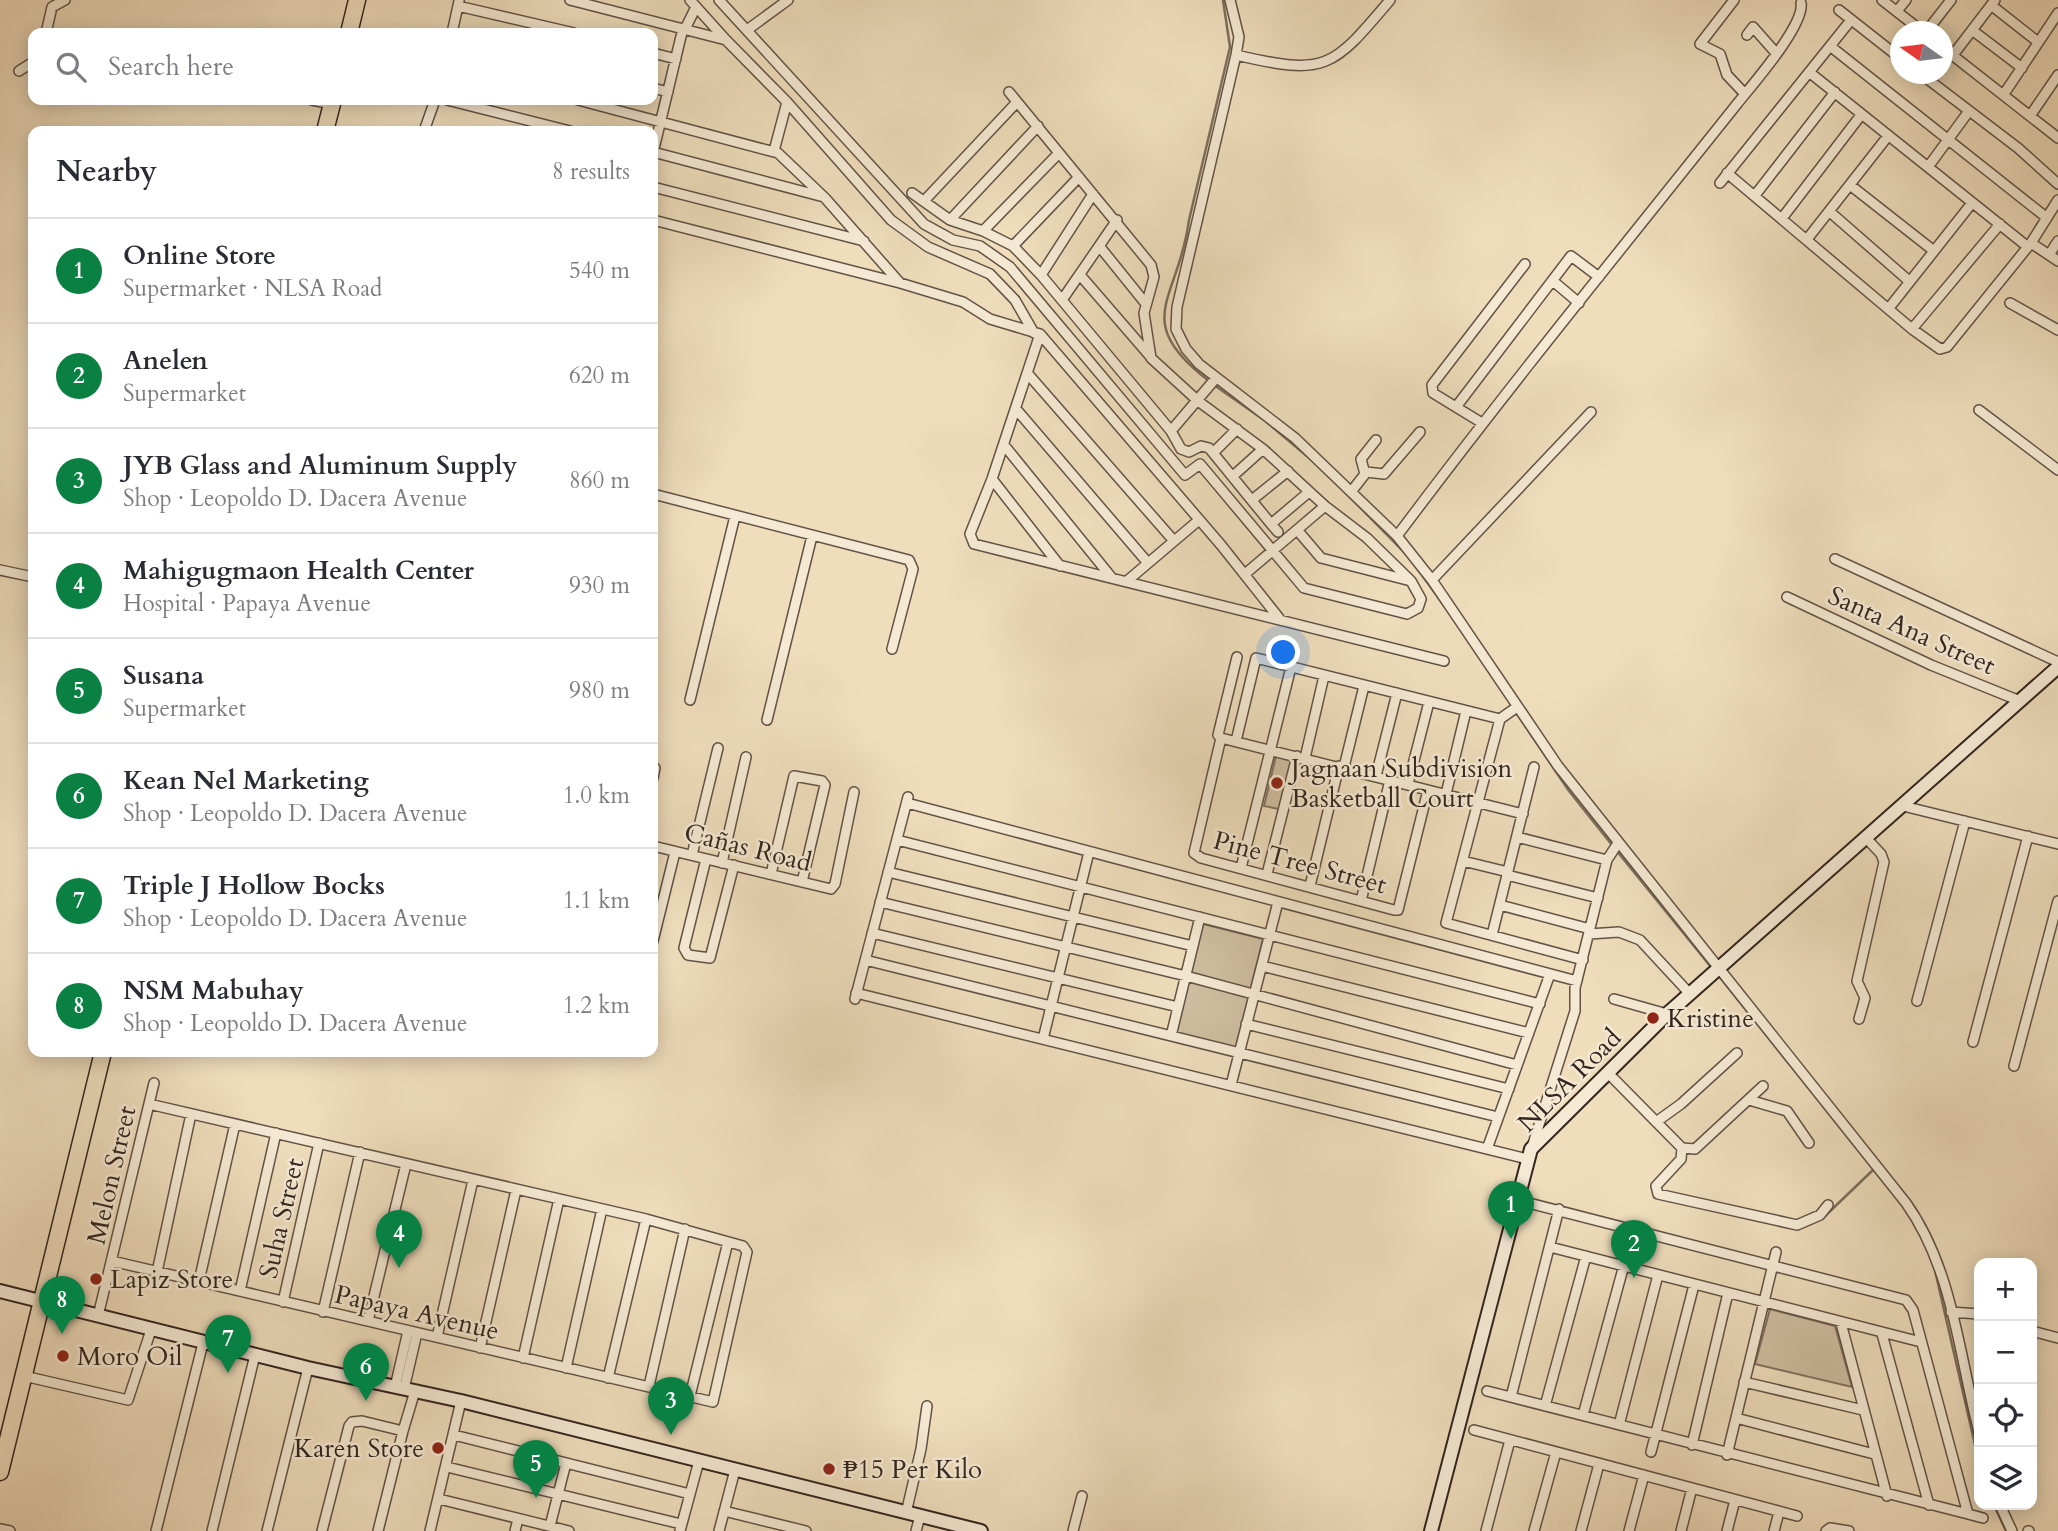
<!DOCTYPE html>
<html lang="en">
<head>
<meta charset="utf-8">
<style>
  body { margin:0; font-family:Cardo,serif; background:#f2f2f3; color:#2b2b33 }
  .controls { position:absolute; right:21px; bottom:21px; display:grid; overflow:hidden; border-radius:14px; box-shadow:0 4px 18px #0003 }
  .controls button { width:63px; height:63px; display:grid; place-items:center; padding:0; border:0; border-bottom:2px solid #e1e1e2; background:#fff; color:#2b2b33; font:35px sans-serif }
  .compass { position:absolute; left:1890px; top:21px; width:63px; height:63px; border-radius:50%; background:#fff; box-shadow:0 4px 18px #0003; rotate:284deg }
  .you { position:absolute; left:1284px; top:653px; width:24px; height:24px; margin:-18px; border:5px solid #fff; border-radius:50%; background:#1a73e8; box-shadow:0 0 0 10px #1a73e833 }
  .badge { display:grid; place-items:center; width:46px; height:46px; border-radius:50%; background:#0b8043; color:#fff; font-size:23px; font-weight:700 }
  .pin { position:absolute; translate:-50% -58px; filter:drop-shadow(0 2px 4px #0008) }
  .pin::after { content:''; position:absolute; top:37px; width:24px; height:21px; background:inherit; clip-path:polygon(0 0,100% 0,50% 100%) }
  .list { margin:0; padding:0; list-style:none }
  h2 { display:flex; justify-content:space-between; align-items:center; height:91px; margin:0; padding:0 28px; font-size:30px }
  h2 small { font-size:23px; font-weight:400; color:#7c7c81 }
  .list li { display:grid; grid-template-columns:46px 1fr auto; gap:21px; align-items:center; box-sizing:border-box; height:105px; padding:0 28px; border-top:2px solid #e1e1e2 }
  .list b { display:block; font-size:26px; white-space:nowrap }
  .list p { margin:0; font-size:23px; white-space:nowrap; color:#7c7c81 }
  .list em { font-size:23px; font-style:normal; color:#7c7c81 }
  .icon { flex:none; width:38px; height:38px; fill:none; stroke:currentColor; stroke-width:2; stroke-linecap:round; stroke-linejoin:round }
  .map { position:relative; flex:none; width:2058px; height:1531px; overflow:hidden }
  .search { position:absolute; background:#fff; box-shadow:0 4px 18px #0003; left:28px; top:28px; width:630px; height:77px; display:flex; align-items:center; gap:18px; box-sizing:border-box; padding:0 24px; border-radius:14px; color:#7c7c81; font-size:26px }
  .panel { position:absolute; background:#fff; box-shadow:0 4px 18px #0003; left:28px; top:126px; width:630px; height:931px; border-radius:14px }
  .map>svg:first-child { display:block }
</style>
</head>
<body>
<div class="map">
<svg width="2058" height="1531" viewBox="0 0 2058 1531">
  <rect width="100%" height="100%" fill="#efddbc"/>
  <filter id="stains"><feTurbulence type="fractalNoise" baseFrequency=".00286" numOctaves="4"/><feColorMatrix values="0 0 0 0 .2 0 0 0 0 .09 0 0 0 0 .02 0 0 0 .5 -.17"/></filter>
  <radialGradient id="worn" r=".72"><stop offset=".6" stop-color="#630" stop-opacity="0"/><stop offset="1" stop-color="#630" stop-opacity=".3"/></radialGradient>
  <!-- green -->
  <path fill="#cfbea1" stroke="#817260" stroke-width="2" d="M1276,756L1292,760L1279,809L1264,806Z
    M1203,924L1263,939L1236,1048L1176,1033Z
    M1770,1309L1835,1326L1852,1387L1755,1364Z"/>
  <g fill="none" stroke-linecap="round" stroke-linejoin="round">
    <!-- stream -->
    <path stroke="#7d6e5d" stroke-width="2.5" d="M1209,381C1129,320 1179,300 1189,220L1230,47L1223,0
      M1214,385L1264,420L1314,462
      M1344,491L1406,554
      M1414,564L1447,610
      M1515,711L1569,791L1612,845
      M1616,850L1711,967
      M1718,975L1904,1207
      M1825,1216L1873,1170
      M1934,1266L1979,1462
      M1994,1505L2006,1531"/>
    <!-- street casing -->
    <g stroke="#625346" stroke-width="12">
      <path id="street" d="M570,0L726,40L787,102L891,220L928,247L990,274L1015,300L1034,333
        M690,0L726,40
        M719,0L924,224L953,240L980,246L1010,267L1185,475L1200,464L1304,588L1407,614L1418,608L1421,599L1411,581L1321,558L1298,531
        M1230,0L1239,37L1236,55L1177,307L1176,329L1186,349L1199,364L1295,438L1397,536L1432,580L1558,766L1906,1203C1953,1269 1959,1355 1979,1432
        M1734,0L1700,44L1720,54L1727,75L1745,94
        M1882,0L1923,32
        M1991,5L2038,42
        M458,6L574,33
        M1839,10L1900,58
        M1897,11L1906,0
        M685,29L696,7
        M747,30L788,0
        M1972,30L2022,68
        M1926,32L1951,0
        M46,33L52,7L65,0
        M452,33L459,1
        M1747,35L1753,27L1776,53
        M1830,46L2047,218
        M1942,47L2058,138
        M653,53L676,59
        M1236,55C1326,76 1332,69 1390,0
        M1953,55L1995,0
        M19,71L33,62
        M1809,72L2028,247
        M1921,74L2018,148L2058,184
        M653,88L668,92
        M1009,92L1151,265L1154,277L1144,313L1151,358L1198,401L1263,449L1325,506L1245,574
        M2004,94L2058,13
        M312,100L332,104
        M447,100L570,131
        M578,100L778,153L825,198L900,283
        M2030,116L2058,75
        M424,131L435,100
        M774,151L787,102
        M653,152L824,197
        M653,153L683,28
        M1928,167L1969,111
        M1727,173L1912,329L1940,349L1947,347L2031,243
        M1720,183L1851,20
        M1850,185L1934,251
        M653,187L864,241
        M912,193L950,220L983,231L1013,246L1041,275L1171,431L1181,449L1189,452L1201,446L1209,448L1271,524L1309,492
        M1756,194L1835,92
        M2058,200L2031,243L2058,261
        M924,201L1017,102
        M1830,212L1909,281
        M1783,217L1861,115
        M653,220L900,283L963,302L990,319L1040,334L1221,545L1279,618
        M950,220L1038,126
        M983,231L1059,153
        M1808,238L1888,136
        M1013,246L1079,177
        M1100,247L1146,304
        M2049,255L2058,241
        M1041,275L1093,194
        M1080,275L1150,356
        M1553,281L1579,303
        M1062,300L1117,220
        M2010,303L2058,330
        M1889,308L1972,203
        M1912,329L2000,224
        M1040,334L992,479L970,534L974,544L1444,661
        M1028,374L1174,541
        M1456,407L1571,256L1599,277
        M1016,409L1148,563
        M1979,410L2058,470
        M1482,423L1433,393L1432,385L1525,264
        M1171,431L1216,378
        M1004,445L1112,578
        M1213,453L1237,429
        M1366,472L1384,474L1420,432
        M1233,476L1263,449
        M992,479L1060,566
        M1351,492L1365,474L1361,459L1376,440
        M653,494L909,560L913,569L892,649
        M1252,500L1288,471
        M1325,506L1367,538L1410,580
        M1271,524L1278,532
        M1397,536C1507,389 1623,247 1737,104C1752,85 1805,25 1801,3
        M1835,559L2058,662
        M0,570L33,577
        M1432,580L1591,412
        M1127,581L1199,520
        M1787,597L1931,665L2020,701
        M690,700L735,516
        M1517,707L1500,719L1446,923L1583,960
        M767,720L812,536
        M1221,738L1194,853L1201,858L1394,910H1398L1428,790
        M1221,738L1523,814
        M1221,738L1218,735L1237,657
        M1236,741L1256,658L1500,719
        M1305,758L1324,676
        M1344,767L1364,686
        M1376,776L1397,693
        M653,778L655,768
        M1408,784L1429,702
        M1446,794L1466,711
        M907,803L1577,981
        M1903,806L2058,844
        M1517,837L1607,860
        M897,840L1540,1004
        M653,846L831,889L835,884L854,792
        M692,855L718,748
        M706,859L684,948L688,955L710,958L734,865
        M1463,861L1508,872
        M722,863L746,757
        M1241,868L1291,667
        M888,872L1193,946
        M771,874L794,776L822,781L825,785L802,882
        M1267,874L1297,756
        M1507,875L1598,898
        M1310,886L1339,766
        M1361,901L1390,780
        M880,902L1186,976L1517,1065
        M1500,905L1590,929
        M872,933L1178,1007
        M1589,934L1619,932L1640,940L1690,994
        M1492,935L1534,767
        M653,941L675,852
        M865,960L1498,1117
        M1262,966L1529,1033
        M856,993L1527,1159
        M855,999L908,797
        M1614,999L1667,1014
        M1917,1001L1965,821
        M1859,1019L1865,998L1857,981L1884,862L1881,854L1867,839
        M1246,1024L1509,1089
        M1171,1036L1200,917
        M1043,1039L1089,852
        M1973,1042L2028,836
        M2014,1066L2058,901
        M1608,1073L1682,1148L1695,1149L1763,1086
        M1231,1085L1278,902
        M1749,1100L1787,1111L1809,1143
        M1656,1122L1681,1104L1737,1053
        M1532,1147L1575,1011V988L1607,860L1618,843
        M1682,1148L1681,1159L1656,1186L1658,1194L1797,1225L1820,1215L1828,1205
        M1487,1149L1550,974
        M1550,1247L1921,1342
        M112,1261L713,1402L747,1252L743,1246L646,1219L149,1104
        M157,1272L191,1114
        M199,1281L235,1124
        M240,1291L276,1133
        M283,1302L319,1143
        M323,1312L360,1152
        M1951,1312L1979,1314
        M98,1316L154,1083
        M368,1321L406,1164
        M1841,1323L1887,1496
        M2032,1331L2058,1338
        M1882,1334L1929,1505
        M437,1337L473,1180
        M480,1348L516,1190
        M523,1358L559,1199
        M566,1368L602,1209
        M24,1376L128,1400L151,1330
        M608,1378L646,1219
        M1744,1382L1863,1410
        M649,1386L685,1229
        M395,1387L408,1331
        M404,1389L417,1333
        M1487,1391L1968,1514L1913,1310L1906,1300L1517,1200
        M690,1396L728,1242
        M1511,1397L1559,1209
        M1545,1406L1586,1256
        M1583,1415L1624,1265
        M1736,1418L1874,1454
        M1619,1425L1658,1275
        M1474,1430L1797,1516
        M454,1435L690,1494
        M1692,1445L1728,1293
        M1651,1452L1694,1285
        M1727,1455L1776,1252
        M447,1467L681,1524
        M439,1499L569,1531
        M2000,1505L2012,1531
        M724,1511L806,1531
        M906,1513L921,1449L927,1406
        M1968,1514L1983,1518
        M550,1526L566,1463
        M0,1529L10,1531
        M156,1531L203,1343
        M212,1531L255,1355
        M267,1531L308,1368
        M322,1531L349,1426L352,1422L362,1421L403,1431L415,1391
        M378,1531L403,1431
        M430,1531L461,1401
        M515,1531L518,1519
        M680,1531L699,1461
        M719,1531L735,1470
        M916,1531L920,1516
        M1073,1531L1082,1496
        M1486,1531L1510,1440
        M1534,1531L1556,1452
        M1581,1531L1599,1464
        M1629,1531L1644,1475
        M1681,1531L1692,1488
        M1727,1531L1735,1500
        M1774,1531L1779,1512
        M1826,1531L1830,1528L1849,1531
        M2028,1531H2029"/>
    </g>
    <!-- secondary casing -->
    <g stroke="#33251f" stroke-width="16">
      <path id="secondary" d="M0,1291L308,1368L461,1401L981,1531
        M1431,1531L1531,1149L1667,1014L2058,667"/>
    </g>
    <!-- highway casing -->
    <g stroke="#33251f" stroke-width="19">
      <path id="highway" d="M349,33L357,0
        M325,131L333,100
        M0,1472L103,1052"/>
    </g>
    <!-- street -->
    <use href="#street" stroke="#f5e9d3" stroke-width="9"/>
    <!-- secondary -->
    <use href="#secondary" stroke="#f5e9d3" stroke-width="12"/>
    <!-- highway -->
    <use href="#highway" stroke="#efddbc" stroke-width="16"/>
  </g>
  <!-- markers -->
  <g fill="#8f2418" stroke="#f5e9d3" stroke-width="2.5">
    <circle cx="1277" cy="783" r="7"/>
    <circle cx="1653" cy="1018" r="7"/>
    <circle cx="96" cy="1279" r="7"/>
    <circle cx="63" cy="1356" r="7"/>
    <circle cx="438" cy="1448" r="7"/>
    <circle cx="829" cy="1469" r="7"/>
  </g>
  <g text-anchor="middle" stroke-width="5" stroke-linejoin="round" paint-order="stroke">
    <!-- street labels -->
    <g font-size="26" fill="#33251f" stroke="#f5e9d3">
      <text transform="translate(1912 630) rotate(24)" y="9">Santa Ana Street</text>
      <text transform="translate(748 847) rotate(14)" y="9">Cañas Road</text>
      <text transform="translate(1300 862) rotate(15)" y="9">Pine Tree Street</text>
      <text transform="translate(1569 1080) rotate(-45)" y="9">NLSA Road</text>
      <text transform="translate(111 1175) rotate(-77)" y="9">Melon Street</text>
      <text transform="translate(281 1218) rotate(-77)" y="9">Suha Street</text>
      <text transform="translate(417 1312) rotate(13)" y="9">Papaya Avenue</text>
    </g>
    <!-- poi labels -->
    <g font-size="26" fill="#33251f" stroke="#f5e9d3" text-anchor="start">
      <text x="1291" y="777">Jagnaan Subdivision<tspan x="1291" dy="30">Basketball Court</tspan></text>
      <text x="1667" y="1027">Kristine</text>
      <text x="110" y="1288">Lapiz Store</text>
      <text x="77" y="1365">Moro Oil</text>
      <text x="424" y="1457" text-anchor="end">Karen Store</text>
      <text x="843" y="1478">₱15 Per Kilo</text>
    </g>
  </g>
  <rect width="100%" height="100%" filter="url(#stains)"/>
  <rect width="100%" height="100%" fill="url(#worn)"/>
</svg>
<div class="controls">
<button>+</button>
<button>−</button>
<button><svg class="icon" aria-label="locate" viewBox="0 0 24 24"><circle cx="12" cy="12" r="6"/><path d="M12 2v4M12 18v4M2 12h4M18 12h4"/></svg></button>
<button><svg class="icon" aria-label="layers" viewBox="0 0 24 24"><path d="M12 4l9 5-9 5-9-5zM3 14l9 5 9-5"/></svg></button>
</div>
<svg class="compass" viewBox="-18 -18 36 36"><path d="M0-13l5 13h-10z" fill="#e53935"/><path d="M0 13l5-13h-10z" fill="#7c7c81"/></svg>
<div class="you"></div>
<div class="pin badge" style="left:1511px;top:1239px">1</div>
<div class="pin badge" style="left:1634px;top:1278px">2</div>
<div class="pin badge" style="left:671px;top:1435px">3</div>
<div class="pin badge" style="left:399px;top:1268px">4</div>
<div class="pin badge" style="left:536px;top:1498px">5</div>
<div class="pin badge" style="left:366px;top:1401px">6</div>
<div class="pin badge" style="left:228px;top:1373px">7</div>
<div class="pin badge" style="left:62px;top:1334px">8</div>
<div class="search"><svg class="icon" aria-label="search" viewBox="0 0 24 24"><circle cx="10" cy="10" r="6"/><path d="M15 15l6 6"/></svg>Search here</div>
<section class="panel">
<h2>Nearby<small>8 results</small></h2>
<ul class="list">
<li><span class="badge">1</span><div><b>Online Store</b><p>Supermarket · NLSA Road</p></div><em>540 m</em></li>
<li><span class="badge">2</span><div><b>Anelen</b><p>Supermarket</p></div><em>620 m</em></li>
<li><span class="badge">3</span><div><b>JYB Glass and Aluminum Supply</b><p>Shop · Leopoldo D. Dacera Avenue</p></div><em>860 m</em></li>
<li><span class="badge">4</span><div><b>Mahigugmaon Health Center</b><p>Hospital · Papaya Avenue</p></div><em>930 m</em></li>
<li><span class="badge">5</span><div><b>Susana</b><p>Supermarket</p></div><em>980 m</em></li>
<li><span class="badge">6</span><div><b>Kean Nel Marketing</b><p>Shop · Leopoldo D. Dacera Avenue</p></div><em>1.0 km</em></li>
<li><span class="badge">7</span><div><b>Triple J Hollow Bocks</b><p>Shop · Leopoldo D. Dacera Avenue</p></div><em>1.1 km</em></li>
<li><span class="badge">8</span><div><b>NSM Mabuhay</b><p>Shop · Leopoldo D. Dacera Avenue</p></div><em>1.2 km</em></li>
</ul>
</section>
</div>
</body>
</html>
